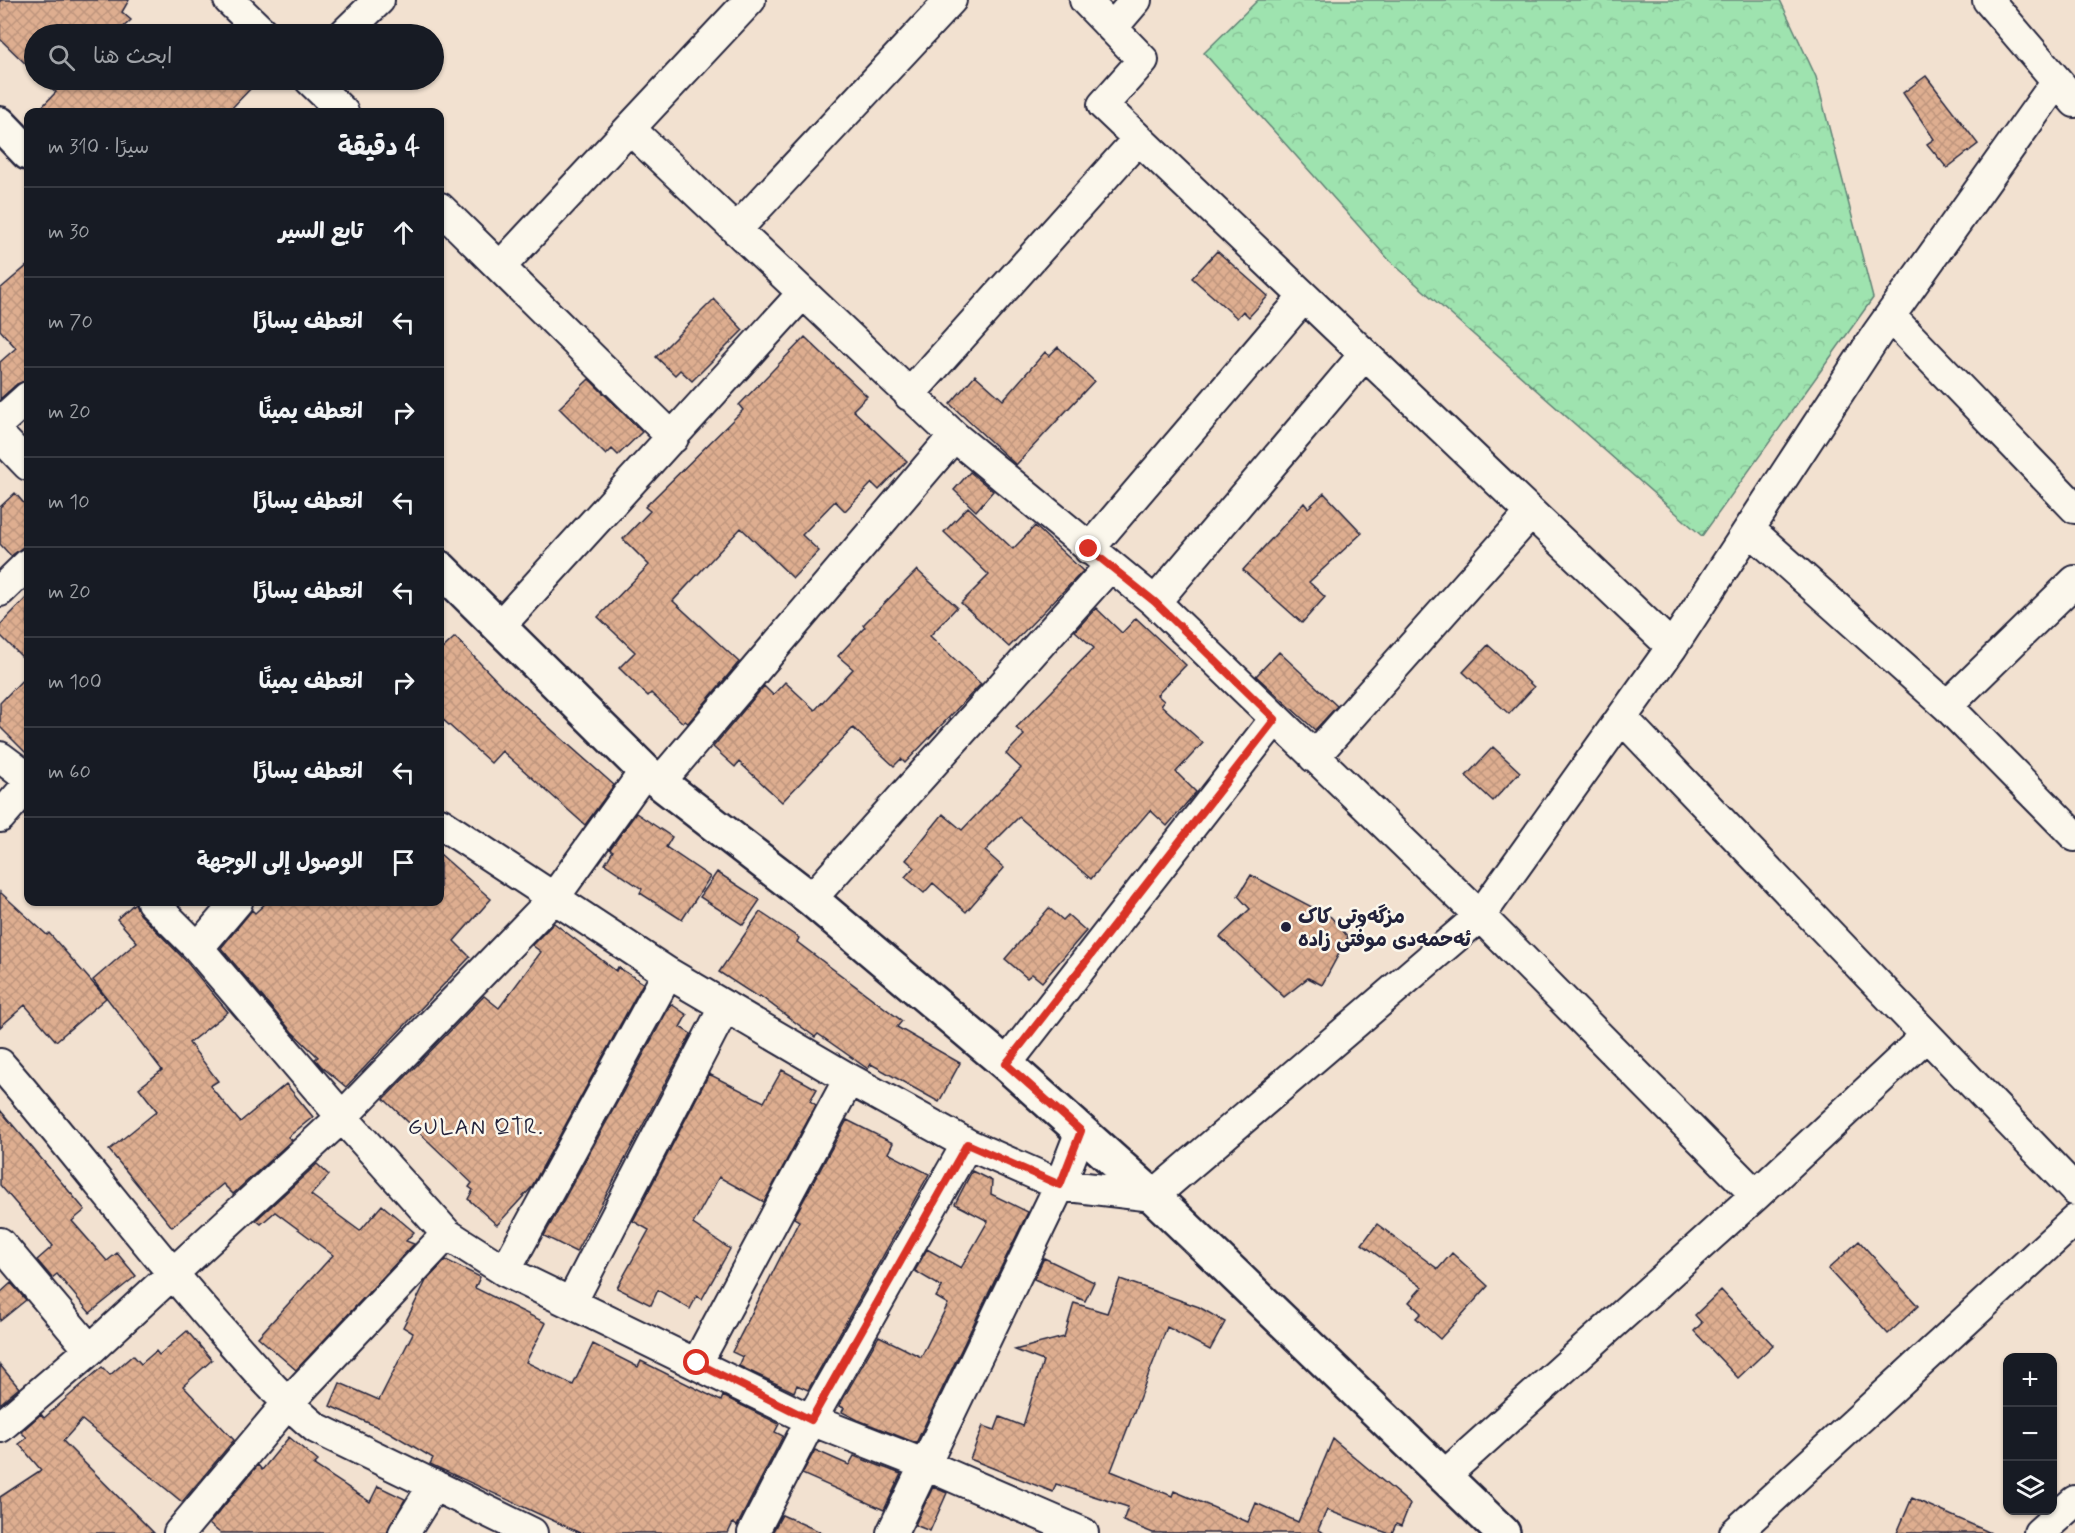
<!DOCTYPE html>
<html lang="ar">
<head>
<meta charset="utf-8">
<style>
  body { margin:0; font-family:Mynerve,"Playpen Sans Arabic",sans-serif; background:#242831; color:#f1f3f6; direction:rtl }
  .controls { position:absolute; right:18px; bottom:18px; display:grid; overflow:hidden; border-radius:12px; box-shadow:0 2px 4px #0004 }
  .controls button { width:54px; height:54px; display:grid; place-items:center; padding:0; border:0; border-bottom:2px solid #363941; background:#171b24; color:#f1f3f6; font:30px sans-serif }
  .stop { position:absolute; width:18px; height:18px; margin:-14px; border:4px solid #d93025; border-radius:50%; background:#fff }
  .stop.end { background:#d93025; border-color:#fff; box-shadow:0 2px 6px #0008 }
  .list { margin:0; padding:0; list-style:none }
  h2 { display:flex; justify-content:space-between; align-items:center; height:78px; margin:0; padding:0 24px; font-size:26px }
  h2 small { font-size:20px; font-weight:400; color:#9ea1a6 }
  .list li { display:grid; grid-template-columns:39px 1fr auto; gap:18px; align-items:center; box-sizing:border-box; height:90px; padding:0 24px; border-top:2px solid #363941 }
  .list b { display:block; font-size:22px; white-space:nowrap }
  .list em { font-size:20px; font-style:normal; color:#9ea1a6 }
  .icon { flex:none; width:33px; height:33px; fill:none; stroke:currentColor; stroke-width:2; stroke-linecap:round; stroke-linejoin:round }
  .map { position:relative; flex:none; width:2075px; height:1533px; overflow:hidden; direction:ltr }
  .search { position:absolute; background:#171b24; box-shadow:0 2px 4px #0004; left:24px; top:24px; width:420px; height:66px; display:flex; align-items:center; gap:15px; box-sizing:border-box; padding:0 21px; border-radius:33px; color:#9ea1a6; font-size:22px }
  .panel { position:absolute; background:#171b24; box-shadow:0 2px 4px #0004; left:24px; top:108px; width:420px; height:798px; border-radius:12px; direction:rtl }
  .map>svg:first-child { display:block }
</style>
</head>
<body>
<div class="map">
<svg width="2075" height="1533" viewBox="0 0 2075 1533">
  <defs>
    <pattern id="forest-crowns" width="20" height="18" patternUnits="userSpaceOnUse" patternTransform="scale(1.5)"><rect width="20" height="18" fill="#9ee3af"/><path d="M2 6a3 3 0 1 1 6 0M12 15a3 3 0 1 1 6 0" fill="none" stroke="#88c297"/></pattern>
    <pattern id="building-cross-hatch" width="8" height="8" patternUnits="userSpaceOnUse" patternTransform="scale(1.5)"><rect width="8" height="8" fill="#deae90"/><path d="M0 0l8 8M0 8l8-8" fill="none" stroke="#be957d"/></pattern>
  </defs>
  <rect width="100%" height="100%" fill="#f2e1d0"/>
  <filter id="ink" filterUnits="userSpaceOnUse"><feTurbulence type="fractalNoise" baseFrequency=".0167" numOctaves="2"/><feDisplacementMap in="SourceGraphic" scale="12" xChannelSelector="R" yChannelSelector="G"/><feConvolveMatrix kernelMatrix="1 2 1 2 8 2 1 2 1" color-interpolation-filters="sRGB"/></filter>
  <g filter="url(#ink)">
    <!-- forest -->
    <path fill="url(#forest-crowns)" stroke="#608275" stroke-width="1.5" d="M1258,0H1780L1816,77L1873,298L1702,536L1390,261L1204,53Z"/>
    <!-- building -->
    <path fill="url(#building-cross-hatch)" stroke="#22223b" stroke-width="1.5" d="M0,0H129L122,12L131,20L116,34H34V72L0,39Z
      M1926,76L1978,144L1947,168L1927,144L1934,139L1903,93Z
      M42,80H247L253,86L228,112H37L56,92Z
      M1217,251L1268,296L1249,317L1243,311L1237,318L1192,278Z
      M28,265V380L17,384L0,399V362L16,348L0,330V289Z
      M714,299L743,330L692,381L680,370L675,375L656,357Z
      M805,337L867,396L853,410L907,461L879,490L872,483L845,511L835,501L802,535L819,551L793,578L741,528L673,601L739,662L688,723L685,721L683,723L651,693L648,696L619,668L635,652L598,617L649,565L623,539L650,511L645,507L743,410L739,405Z
      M1058,347L1094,381L1016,465L950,404L975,375L1003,400L1045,352L1049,356Z
      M589,379L642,432L618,455L612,449L606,455L559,408Z
      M970,472L993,491L976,511L954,490Z
      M15,493L28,508V547H23L11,556L0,544V507Z
      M1324,493L1362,533L1309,582L1325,597L1302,623L1243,570L1304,503L1308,508Z
      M968,507L1013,549L1035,526L1083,571L1009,647L961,603L989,575L944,532Z
      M917,570L957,607L930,636L981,684L905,763L901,759L894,766L853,728L782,802L739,762L735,767L713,747L764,686L773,695L785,682L815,710L853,669L838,656L865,627L863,625Z
      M28,596V663L0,635V625Z
      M1096,608L1122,633L1136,618L1186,665L1157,695L1164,701L1161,705L1203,743L1176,772L1196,792L1167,826L1150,810L1091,879L1019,817L985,851L1004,868L966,912L933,883L924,893L905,877L914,867L906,860L943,814L962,830L1021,768L1006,754L1024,735L1016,728L1094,648L1075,631Z
      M455,637L500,684L614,785L585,825L502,751L491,763L440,717V651Z
      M1488,645L1534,687L1509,714L1463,672Z
      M1279,652L1337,706L1315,730L1256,676Z
      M28,674V755L0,727V703Z
      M1493,747L1520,772L1493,801L1466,776Z
      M636,813L672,837L666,847L710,877L682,920L640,893L642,889L605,864L613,851L610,849Z
      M440,854L491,899L454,941L470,957L346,1087L321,1066L315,1059L318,1057L292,1032L221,948L252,910L255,913L267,902H440Z
      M717,872L760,900L743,925L700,897Z
      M1251,875L1331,917L1348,937L1322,985L1308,978L1284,997L1220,937L1250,909L1238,896Z
      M0,892L47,935L49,933L106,998L56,1041L25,1005L0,1027Z
      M135,903L140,914L185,960L228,1012L189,1043L218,1081L210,1086L240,1122L286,1084L313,1117L288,1137L292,1140L233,1194L223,1184L172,1227L109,1150L157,1111L139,1088L162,1070L93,980L137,942L117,919Z
      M1049,908L1063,920L1068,915L1086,931L1042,982L1032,974L1027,978L1005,959Z
      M760,912L799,938L797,942L902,1021L897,1027L960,1063L939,1102L871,1064L868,1069L818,1034L815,1037L760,996L759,998L719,972Z
      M554,923L616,971L618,967L643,983L531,1188L497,1225L468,1199L473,1190L469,1187L472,1183L384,1099L484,996L499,1008L541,952L532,945Z
      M671,1004L687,1015L680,1027L691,1034L576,1252L544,1236Z
      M782,1070L817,1089L810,1101L816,1105L764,1202L719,1177L693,1224L730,1249L702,1299L697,1296L690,1309L658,1290L651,1305L617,1288L649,1230L633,1221L709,1074L764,1102Z
      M0,1110L85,1210L72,1221L107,1261L117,1253L136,1276L90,1313L57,1274L52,1278L37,1260L53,1246L0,1185Z
      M847,1120L893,1143L888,1153L929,1174L808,1390L797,1385L794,1392L739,1366L743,1357L732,1352L799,1221L794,1218Z
      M317,1164L329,1175L311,1195L360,1231L382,1205L414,1232L406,1241L414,1244L296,1370L258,1337L333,1255L275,1212L261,1224L256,1220Z
      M972,1171L992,1181L991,1194L1028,1212L916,1443L858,1420L842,1412L844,1408L839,1406L879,1336L921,1357L948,1304L936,1297L942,1287L915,1271L927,1249L961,1268L988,1221L955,1204Z
      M1377,1224L1438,1269L1452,1253L1488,1286L1440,1339L1416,1318L1421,1313L1409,1302L1422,1287L1362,1244Z
      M1859,1241L1918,1306L1888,1334L1828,1269Z
      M1044,1258L1094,1282L1085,1301L1034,1279Z
      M446,1260L480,1277L475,1288L546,1323L526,1362L573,1385L593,1344L638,1367L641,1361L721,1401L723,1396L779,1424L775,1432L783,1436L737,1526L733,1523L728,1533H580L430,1464L433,1458L389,1432L330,1406L340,1383L379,1400L413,1333L403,1327L426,1281Z
      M1120,1279L1199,1307L1225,1322L1210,1350L1167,1327L1111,1471L1172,1496L1174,1491L1248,1522L1256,1503L1298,1522L1333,1439L1410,1504L1401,1526L1396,1524L1392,1533H1387L1327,1510L1318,1530L1324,1533H1153L1123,1521L1128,1507L1056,1484L1053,1492L970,1459L983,1426L995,1430L1000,1417L1023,1426L1043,1361L1015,1350L1064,1337L1074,1303L1107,1313Z
      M11,1283L26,1300L0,1321V1293Z
      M1721,1290L1773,1345L1738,1378L1694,1331L1702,1323L1695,1315Z
      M187,1331L212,1360L183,1386L234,1440L182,1502L82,1420L63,1441L154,1533H0V1497L41,1470L19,1444L27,1438L21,1432L41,1414L44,1418L102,1367L110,1375L133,1355L141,1364L156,1351L159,1355Z
      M0,1365L19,1388L0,1404Z
      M289,1437L318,1461L314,1465L370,1502L378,1486L405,1499L387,1533H220L209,1524L258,1465L262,1470Z
      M815,1450L849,1465L854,1456L901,1474L884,1510L802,1474Z
      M933,1487L947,1493L930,1531L915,1525Z
      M1912,1498L1991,1533H1897Z
      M782,1515L823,1533H772Z"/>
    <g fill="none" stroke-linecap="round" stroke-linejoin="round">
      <!-- minor casing -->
      <g stroke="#22223b" stroke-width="34">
        <path id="minor" d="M229,0L264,34
          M1085,0L1143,60L1103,105L1672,647
          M1988,0L2075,102
          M1112,28L1136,0
          M344,34L379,0
          M310,80L343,112
          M630,129L954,436L1155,602L1480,916L1756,1195
          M440,208L673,438
          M736,230L951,0
          M500,267L750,0
          M1890,316L2075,508
          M909,395L1138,139
          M0,422L28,397
          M0,436L28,465
          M1750,530L1947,706L2075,836
          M1089,549L1304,297
          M0,591L28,564
          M1155,602L1364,355
          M499,627L803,293
          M1947,706L2075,581
          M1622,718L2075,1190
          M0,757L28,778
          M1314,757L1531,513
          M660,782L954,436
          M0,817L28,785
          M440,823L668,973L849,1079L967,1144L1060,1185L1153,1196L1480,916L1672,647L1877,334L2057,81
          M811,899L1110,566
          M152,902L198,948L342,1117L447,1234L505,1271L811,1420L926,1465L1083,1533
          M198,948L237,902
          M0,1064C74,1149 141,1239 215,1323C248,1360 278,1397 316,1428L532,1533
          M1006,1064L1275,719
          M0,1243L90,1350
          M505,1271L668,973
          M572,1301L725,1006
          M697,1363L849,1079
          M0,1427L90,1350L342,1117L553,899L645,771
          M1444,1476L1756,1195L1926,1036
          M179,1533L287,1404L447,1234
          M404,1533L434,1485
          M753,1533L811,1420L967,1144
          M892,1533L1060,1185L1081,1131
          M1735,1533L2075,1220
          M2039,1533L2075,1501"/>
      </g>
      <!-- tertiary casing -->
      <g stroke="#22223b" stroke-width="38">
        <path id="tertiary" d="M0,124L28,153
          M440,568L645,771L811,899L1006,1064L1153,1196L1503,1533"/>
      </g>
      <!-- minor -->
      <use href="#minor" stroke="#fbf7ec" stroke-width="30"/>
      <!-- tertiary -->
      <use href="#tertiary" stroke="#fbf7ec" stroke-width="33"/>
    </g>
  </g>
  <g fill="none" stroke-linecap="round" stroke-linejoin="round" filter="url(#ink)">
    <!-- route -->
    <path stroke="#d93025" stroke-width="8" d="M697,1363L811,1420L967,1144L1060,1185L1081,1131L1006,1064L1275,719L1155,602L1089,549"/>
  </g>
  <!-- markers -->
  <circle fill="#22223b" stroke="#fbf7ec" stroke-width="2" cx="1286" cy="927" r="6"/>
  <g text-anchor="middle" stroke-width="5" stroke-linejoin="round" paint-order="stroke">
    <!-- poi labels -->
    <g font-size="20" font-weight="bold" fill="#22223b" stroke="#fbf7ec" text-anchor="start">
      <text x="1298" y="923">مزگەوتی کاک<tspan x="1298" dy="23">ئەحمەدی موفتی زادە</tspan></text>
    </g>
    <!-- quarter labels -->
    <g font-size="22" letter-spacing="1.5" fill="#22223b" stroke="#fbf7ec">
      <text x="476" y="1134">GULAN QTR.</text>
    </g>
  </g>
</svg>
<div class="controls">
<button>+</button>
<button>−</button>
<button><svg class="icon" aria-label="layers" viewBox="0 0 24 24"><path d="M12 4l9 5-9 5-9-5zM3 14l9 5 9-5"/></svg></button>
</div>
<div class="stop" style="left:697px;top:1363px"></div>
<div class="stop end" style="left:1089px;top:549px"></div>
<div class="search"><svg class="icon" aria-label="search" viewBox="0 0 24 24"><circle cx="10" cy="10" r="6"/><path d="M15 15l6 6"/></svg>ابحث هنا</div>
<section class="panel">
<h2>4 دقيقة<small>سيرًا · 310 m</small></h2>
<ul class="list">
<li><svg class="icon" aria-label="ahead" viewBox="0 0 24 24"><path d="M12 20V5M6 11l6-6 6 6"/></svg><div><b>تابع السير</b></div><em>30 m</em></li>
<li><svg class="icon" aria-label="left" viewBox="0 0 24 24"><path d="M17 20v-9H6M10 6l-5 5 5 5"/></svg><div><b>انعطف يسارًا</b></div><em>70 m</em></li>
<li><svg class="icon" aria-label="right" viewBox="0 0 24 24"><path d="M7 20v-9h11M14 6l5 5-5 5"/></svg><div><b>انعطف يمينًا</b></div><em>20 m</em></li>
<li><svg class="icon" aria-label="left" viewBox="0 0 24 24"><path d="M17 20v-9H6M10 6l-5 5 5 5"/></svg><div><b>انعطف يسارًا</b></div><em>10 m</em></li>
<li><svg class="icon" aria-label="left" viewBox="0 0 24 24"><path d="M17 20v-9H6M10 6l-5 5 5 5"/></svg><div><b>انعطف يسارًا</b></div><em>20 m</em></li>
<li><svg class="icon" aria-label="right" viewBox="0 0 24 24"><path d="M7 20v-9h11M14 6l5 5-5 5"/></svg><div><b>انعطف يمينًا</b></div><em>100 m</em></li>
<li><svg class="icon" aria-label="left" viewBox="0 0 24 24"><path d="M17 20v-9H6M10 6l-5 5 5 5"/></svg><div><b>انعطف يسارًا</b></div><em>60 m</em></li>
<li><svg class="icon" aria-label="arrive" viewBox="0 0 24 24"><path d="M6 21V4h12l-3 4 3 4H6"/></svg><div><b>الوصول إلى الوجهة</b></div></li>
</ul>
</section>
</div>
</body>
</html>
